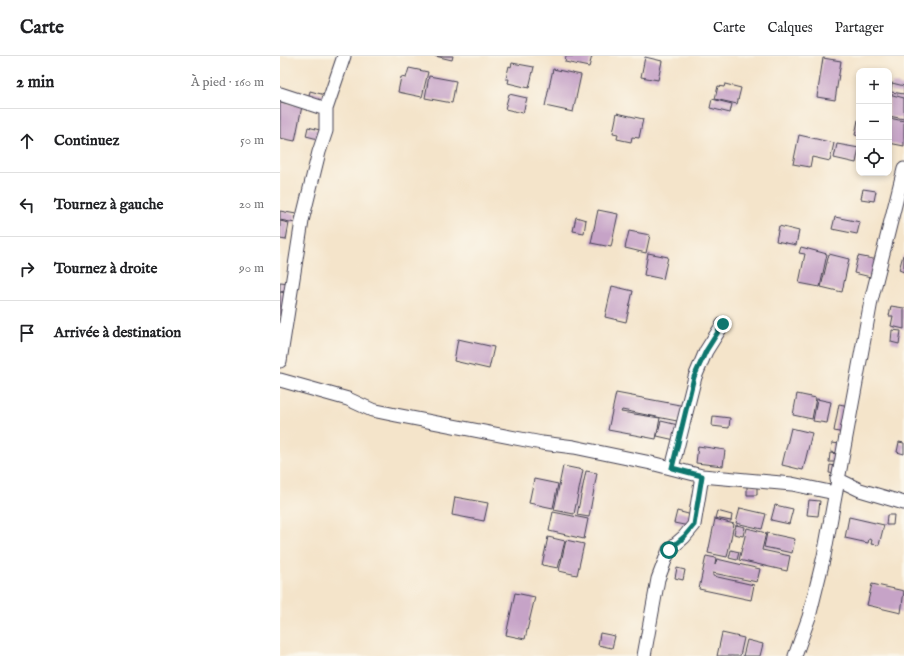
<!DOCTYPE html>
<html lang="fr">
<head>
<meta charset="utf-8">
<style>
  body { margin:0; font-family:"IM FELL English",serif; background:#f2f2f2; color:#202124 }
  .controls { position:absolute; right:12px; top:12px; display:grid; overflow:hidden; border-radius:8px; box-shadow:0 2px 6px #0003 }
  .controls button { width:36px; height:36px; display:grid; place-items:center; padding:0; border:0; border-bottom:1px solid #e0e0e0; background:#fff; color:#202124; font:20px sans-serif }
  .stop { position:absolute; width:12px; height:12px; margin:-9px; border:3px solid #0f766e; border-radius:50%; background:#fff }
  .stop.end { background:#0f766e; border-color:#fff; box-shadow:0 1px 4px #0008 }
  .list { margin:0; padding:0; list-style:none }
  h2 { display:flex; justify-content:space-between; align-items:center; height:52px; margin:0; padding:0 16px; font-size:17px }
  h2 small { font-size:13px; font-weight:400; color:#757577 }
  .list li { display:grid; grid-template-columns:26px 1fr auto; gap:12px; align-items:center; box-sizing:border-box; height:64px; padding:0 16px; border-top:1px solid #e0e0e0 }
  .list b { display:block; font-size:15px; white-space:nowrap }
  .list em { font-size:13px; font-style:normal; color:#757577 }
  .icon { flex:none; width:22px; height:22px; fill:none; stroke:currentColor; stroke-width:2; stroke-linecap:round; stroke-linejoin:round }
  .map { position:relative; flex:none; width:624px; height:600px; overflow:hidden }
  header { display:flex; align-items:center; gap:24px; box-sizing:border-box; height:56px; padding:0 20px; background:#fff; border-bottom:1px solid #e0e0e0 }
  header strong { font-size:19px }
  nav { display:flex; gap:22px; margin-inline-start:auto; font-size:14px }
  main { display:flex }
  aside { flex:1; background:#fff }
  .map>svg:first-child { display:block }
</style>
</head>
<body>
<header>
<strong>Carte</strong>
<nav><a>Carte</a><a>Calques</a><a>Partager</a></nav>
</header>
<main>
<aside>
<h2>2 min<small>À pied · 160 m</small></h2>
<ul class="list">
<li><svg class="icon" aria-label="ahead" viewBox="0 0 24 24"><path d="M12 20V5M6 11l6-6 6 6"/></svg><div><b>Continuez</b></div><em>50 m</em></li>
<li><svg class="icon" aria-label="left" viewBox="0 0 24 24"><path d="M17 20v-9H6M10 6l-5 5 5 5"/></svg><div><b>Tournez à gauche</b></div><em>20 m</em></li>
<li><svg class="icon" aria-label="right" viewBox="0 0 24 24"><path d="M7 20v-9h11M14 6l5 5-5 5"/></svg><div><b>Tournez à droite</b></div><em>90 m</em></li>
<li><svg class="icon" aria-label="arrive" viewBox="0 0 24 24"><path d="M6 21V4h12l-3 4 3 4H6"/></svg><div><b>Arrivée à destination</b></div></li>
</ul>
</aside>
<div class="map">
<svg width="624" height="600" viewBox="0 0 624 600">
  <rect width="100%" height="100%" fill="#fbf7ec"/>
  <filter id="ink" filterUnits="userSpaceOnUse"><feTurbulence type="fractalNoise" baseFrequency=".025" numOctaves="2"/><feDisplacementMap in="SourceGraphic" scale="8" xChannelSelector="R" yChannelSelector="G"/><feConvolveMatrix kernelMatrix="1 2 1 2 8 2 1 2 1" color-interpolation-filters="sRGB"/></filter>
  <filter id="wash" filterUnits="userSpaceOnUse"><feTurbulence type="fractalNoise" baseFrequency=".012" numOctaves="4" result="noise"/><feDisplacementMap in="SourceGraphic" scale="16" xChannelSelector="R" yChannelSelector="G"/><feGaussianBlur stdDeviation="0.9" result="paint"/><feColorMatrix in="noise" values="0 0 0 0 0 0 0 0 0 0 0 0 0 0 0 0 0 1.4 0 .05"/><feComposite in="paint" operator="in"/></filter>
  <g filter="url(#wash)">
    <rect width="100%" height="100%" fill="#f4e4ca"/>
    <g id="blocks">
      <!-- building -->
      <path fill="#c6a3c7" d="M155,0H173L172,4Z
        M286,0H312L309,11L285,6Z
        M365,1L382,5L378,24L361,21Z
        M543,2L561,5L555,44L537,41Z
        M232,7L254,11L249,32L228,27L229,23H226L229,10L231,11Z
        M129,12L148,16L142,41L118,36L121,21L126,22Z
        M273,13L301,19L293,56L265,50Z
        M149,20L176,25L172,47L145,42Z
        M612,27L624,30V38L611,36Z
        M445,28L461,32L457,48L435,43L438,30L444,31Z
        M30,35L45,39L43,49L28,46Z
        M229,38L247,42L243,57L225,53Z
        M609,38L624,42V63L609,60Z
        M432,43L452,48L450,57L430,52Z
        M0,46L22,50L15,85L0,82Z
        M337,57L363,63L359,82L352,81L351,86L337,83L338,78L333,77Z
        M609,62L624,65V90L609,87Z
        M578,64H579V80L575,79Z
        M28,71L44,75L42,84L26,80Z
        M519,79L554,87L550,105L532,101L530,111L513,108Z
        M557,88L579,92L576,107L554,102Z
        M583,133L596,135L594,145L581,143Z
        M318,154L338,158L331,191L311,187Z
        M0,155L16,158L15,167L0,164Z
        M296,161L306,164L304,177L293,175Z
        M555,161L580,166L577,178L552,173Z
        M0,165L9,167L6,184L0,183Z
        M499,170L519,175L516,189L496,185Z
        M349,175L370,179L366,197L345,192Z
        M521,191L547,198L540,231L519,227L525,198L519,197Z
        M368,197L388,201L383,223L364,219Z
        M549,198L569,203L562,236L541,231Z
        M623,199L624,200V216L619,214Z
        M578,200L598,204L595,222L574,217Z
        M0,226L10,227L9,236L0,235Z
        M332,230L353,235L346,266L325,261Z
        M0,236L7,237L4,261L0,260Z
        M611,250L624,252V273L611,270L613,260H609Z
        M612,274L621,275L619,288L611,286Z
        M178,283L214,291L209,313L174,305Z
        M336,337L405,350L402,366L342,354L341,356L380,362L376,383L328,374Z
        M517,338L536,342L532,363L513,359Z
        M537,343L551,346L547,367L533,365Z
        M559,348L569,350L564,377L554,375Z
        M433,360L450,362L449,372L432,370Z
        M381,365L398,369L395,384L377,380Z
        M511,372L532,377L523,414L502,409Z
        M619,386L624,387V398L617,396Z
        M552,387L560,388L559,397L551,396Z
        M418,390L445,394L443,410L416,407Z
        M550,397L558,398L557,406H549Z
        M550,409L556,410V418L549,417Z
        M283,410L303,414L294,458L274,454Z
        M306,415L317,417L309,461L297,459Z
        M254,423L278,428L273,452L249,447Z
        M467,430H477V439H467Z
        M175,441L208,447L204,465L172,459Z
        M529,444L540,445L538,460L527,459Z
        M495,449L513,453L509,468L491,464Z
        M460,452L486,458L482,473L456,467Z
        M397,455L412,459L409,470L394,467Z
        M437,455L452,459L451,465L435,462Z
        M273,456L308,463L304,483L269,475Z
        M607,459H614L613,469H606Z
        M569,461L604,469L599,489L591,488L592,484L589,483L588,487L565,482Z
        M435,463L454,468L447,501L428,497Z
        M456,469L465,471L463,480L454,478Z
        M467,472L486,477L482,494L510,500L507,515L459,504Z
        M487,477L515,483L512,497L484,491Z
        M268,481L285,485L278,512L262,509Z
        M286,484L304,488L297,519L279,515Z
        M451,494L459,496L457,504L449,502Z
        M426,500L436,502L435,509L437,503L480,513L477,526L433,517V520L474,529L471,544L419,533Z
        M397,512L405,514L403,524L395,522Z
        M592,528L624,535L621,557L587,549Z
        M235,537L255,541L245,583L226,579Z
        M320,577L335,580L332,592L318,589Z
        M442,577L464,582L460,600H437Z
        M467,584L483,588L480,600H463Z"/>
    </g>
  </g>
  <g filter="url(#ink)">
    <use href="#blocks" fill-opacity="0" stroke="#423f50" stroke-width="1"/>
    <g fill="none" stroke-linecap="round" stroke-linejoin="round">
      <!-- minor casing -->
      <g stroke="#423f50" stroke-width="15">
        <path id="minor" d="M0,38L46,53
          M0,305L22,165L39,96L46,75V53L64,0
          M0,324L68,343L92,354L116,359L262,387L294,391L371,407L422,420L512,428L555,437
          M392,412L415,321L426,295L443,268
          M557,423L580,434L624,447
          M364,600L378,523L389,494L404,481L414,469L422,420
          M515,600L529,561L544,500L591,245L624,113"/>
      </g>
      <!-- minor -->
      <use href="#minor" stroke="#fff" stroke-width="13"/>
    </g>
  </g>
  <g fill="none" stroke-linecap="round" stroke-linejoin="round" filter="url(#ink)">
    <!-- route -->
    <path stroke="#0f766e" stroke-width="5" d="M389,494L404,481L414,469L422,420L392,412L414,321L426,295L443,268"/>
  </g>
</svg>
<div class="controls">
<button>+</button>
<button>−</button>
<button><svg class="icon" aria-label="locate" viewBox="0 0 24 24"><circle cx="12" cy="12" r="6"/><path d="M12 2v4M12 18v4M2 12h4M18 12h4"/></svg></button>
</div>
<div class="stop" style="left:389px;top:494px"></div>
<div class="stop end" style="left:443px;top:268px"></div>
</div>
</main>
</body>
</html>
